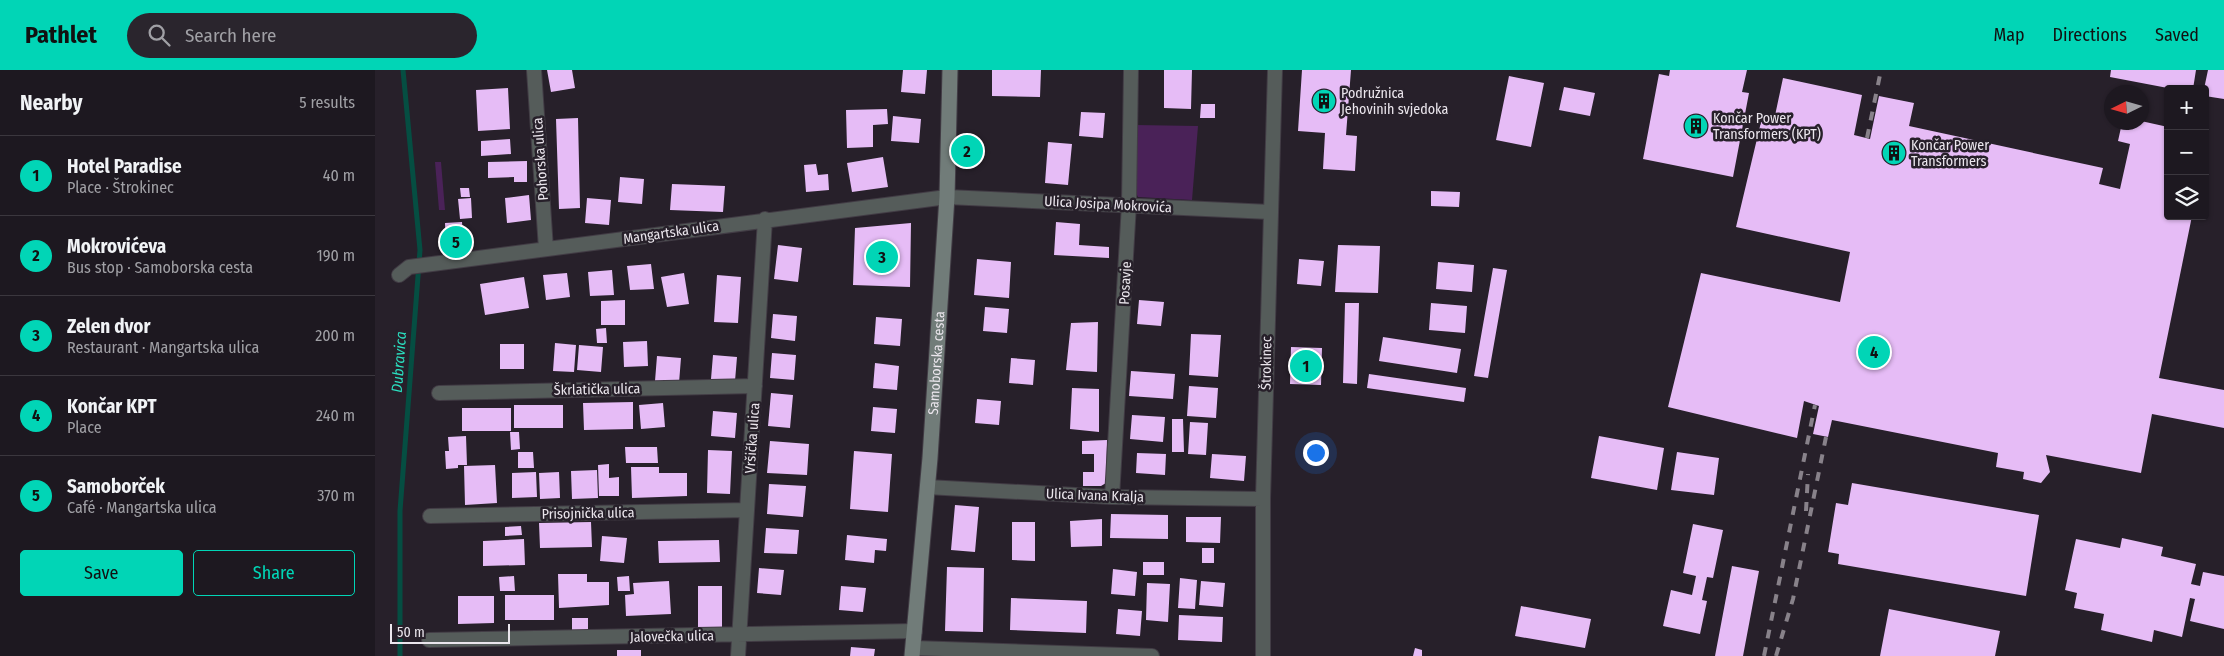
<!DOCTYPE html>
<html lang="en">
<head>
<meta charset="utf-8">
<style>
  body { margin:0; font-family:"Fira Sans Condensed",sans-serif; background:#2a252d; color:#f1f3f6 }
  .controls { position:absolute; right:15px; top:15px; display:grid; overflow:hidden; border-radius:5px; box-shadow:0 1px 4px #0004 }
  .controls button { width:45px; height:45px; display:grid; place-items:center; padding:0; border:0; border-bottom:1px solid #3b373e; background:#1d1820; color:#f1f3f6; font:25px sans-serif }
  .compass { position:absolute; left:1729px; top:15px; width:45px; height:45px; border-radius:50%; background:#1d1820; box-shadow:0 1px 4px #0004; rotate:265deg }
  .scale { position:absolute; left:15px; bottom:12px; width:120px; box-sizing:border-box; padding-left:5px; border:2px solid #ebe6ed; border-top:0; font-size:14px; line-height:18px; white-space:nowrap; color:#ebe6ed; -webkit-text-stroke:4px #27202a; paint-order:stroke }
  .you { position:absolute; left:940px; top:382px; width:18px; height:18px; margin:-12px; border:4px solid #fff; border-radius:50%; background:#1a73e8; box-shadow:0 0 0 8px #1a73e833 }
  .badge { display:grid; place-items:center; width:32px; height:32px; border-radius:50%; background:#01d5b6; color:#111; font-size:16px; font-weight:700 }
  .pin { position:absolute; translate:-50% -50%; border:2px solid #fff; box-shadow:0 1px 5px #0006 }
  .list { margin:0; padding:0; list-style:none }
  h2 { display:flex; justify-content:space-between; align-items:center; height:65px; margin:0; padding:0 20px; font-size:21px }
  h2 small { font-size:16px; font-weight:400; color:#a0a0a5 }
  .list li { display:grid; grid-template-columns:32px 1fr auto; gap:15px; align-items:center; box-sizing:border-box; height:80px; padding:0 20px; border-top:1px solid #3b373e }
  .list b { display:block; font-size:19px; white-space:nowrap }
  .list p { margin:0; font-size:16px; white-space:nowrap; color:#a0a0a5 }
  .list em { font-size:16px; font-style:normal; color:#a0a0a5 }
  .actions { display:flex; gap:10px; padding:15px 20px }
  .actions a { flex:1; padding:11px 0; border:1px solid #01d5b6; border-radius:5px; text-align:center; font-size:18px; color:#01d5b6 }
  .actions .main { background:#01d5b6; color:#111 }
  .icon { flex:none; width:28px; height:28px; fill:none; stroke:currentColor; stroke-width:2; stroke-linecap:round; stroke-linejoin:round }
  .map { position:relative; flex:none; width:1849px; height:586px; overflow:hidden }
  header { display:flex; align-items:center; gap:30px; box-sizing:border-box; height:70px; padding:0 25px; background:#01d5b6; color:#111 }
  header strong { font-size:24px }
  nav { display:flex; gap:28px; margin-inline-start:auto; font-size:18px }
  .search { width:350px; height:45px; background:#2a252d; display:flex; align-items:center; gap:12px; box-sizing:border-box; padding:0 18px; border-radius:28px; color:#a0a0a5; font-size:19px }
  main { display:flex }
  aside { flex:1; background:#1d1820 }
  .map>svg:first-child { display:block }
</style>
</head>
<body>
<header>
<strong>Pathlet</strong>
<div class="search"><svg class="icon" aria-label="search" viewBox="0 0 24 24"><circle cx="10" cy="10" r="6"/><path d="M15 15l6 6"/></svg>Search here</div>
<nav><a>Map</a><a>Directions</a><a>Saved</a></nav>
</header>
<main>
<aside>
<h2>Nearby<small>5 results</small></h2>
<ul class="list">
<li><span class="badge">1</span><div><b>Hotel Paradise</b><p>Place · Štrokinec</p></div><em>40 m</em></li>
<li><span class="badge">2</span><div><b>Mokrovićeva</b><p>Bus stop · Samoborska cesta</p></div><em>190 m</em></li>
<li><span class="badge">3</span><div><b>Zelen dvor</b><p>Restaurant · Mangartska ulica</p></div><em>200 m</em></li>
<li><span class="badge">4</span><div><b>Končar KPT</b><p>Place</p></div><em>240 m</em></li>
<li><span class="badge">5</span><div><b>Samoborček</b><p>Café · Mangartska ulica</p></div><em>370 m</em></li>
</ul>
<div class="actions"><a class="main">Save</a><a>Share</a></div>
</aside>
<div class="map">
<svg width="1849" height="586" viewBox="0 0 1849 586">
  <rect width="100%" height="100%" fill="#27202a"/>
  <!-- green -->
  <path fill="#4a2258" d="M760,55L823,56L817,130L763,127L761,123Z
    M60,92H66L70,140H64Z"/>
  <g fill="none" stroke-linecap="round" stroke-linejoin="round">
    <!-- stream -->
    <path stroke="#054e42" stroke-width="5" d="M25,586V441L45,180L28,0"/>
  </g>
  <!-- building -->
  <path fill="#e6bcf6" d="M172,0H197L200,18L176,22Z
    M528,0H552L550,24L526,22Z
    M617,0H666L665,27L617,26Z
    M789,0H817L816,39L789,38Z
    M927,0H976L971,65L982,66L980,101L948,99L950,63L923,61Z
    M1295,0H1372L1367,22L1374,23L1358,107L1268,89L1284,4L1294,6Z
    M1736,0H1821L1818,19H1798L1735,7Z
    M1833,0H1849V29L1830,26L1829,19Z
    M1134,6L1169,13L1156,77L1121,70Z
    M1408,8L1487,25L1479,65L1495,69L1504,26L1539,33L1534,56L1728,98L1724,114L1745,119L1755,74L1743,71L1747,53L1756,55V52L1766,51L1793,57V146H1817L1784,308L1849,320V358L1777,344L1766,403L1671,385L1675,402L1666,413L1648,409L1649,402L1621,397L1623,383L1457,350L1453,367L1438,364L1444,336L1429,331L1422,368L1293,337L1326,203L1465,232L1475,182L1361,157L1386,52L1398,55Z
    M1189,17L1220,23L1215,46L1184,40Z
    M133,18L135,59L103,61L101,20Z
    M826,34H840V48H825Z
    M512,39L513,54L498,55V77L472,78L471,40Z
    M706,42L730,43L728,68L704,66Z
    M518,46L546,49L544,73L516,71Z
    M203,48L205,138L184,139L181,49Z
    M1830,65L1834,66L1831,79H1830Z
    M135,69L136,84L106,86V71Z
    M673,72L697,74L693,115L670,113Z
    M508,87L513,117L477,122L472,93Z
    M152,91V112H139V107L113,108V92Z
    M441,94L443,105L453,104L454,120L431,122L429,95Z
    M245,107L269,109L267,134L243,132Z
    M297,114L350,116L348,142L295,140Z
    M85,118H94L95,127H86Z
    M1056,121L1085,122L1084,137L1056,136Z
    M154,125L156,150L132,153L130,128Z
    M96,128L97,148L85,149L83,129Z
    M212,128L236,130L234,155L210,153Z
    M87,152L89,177L71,178L70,153Z
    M681,152L705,154L704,175L734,177V188L679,185Z
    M536,153L535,217L478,215L480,158Z
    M403,175L427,178L423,212L399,209Z
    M963,175L1005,176L1003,223L960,222Z
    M602,189L636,192L634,228L599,225Z
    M924,189L949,191L946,216L922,214Z
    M1063,192L1099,195L1097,222L1061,219Z
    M276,194L279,219L255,220L252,196Z
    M1118,198L1132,200L1113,308L1099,306Z
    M237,200L239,225L215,226L213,202Z
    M192,203L195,227L171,230L168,205Z
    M309,203L314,234L292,237L286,207Z
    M342,205L366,207L363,253L339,252Z
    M149,207L154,238L110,245L105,214Z
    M250,230V255H226V231Z
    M764,230L789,232L786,256L762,254Z
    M970,233H984L982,314L968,313Z
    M1056,233L1092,236L1090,263L1054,260Z
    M610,237L634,239L632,263L608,261Z
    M398,244L422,246L420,271L396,268Z
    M501,247L527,249L525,276L499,274Z
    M723,252L722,302L691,300L696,253Z
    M231,258L232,273H222L221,259Z
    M816,264L846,265L843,307L814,305Z
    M1008,267L1086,279L1082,303L1004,291Z
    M272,271L273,296L249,297L248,272Z
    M180,273L201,275L199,302L178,301Z
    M125,274H149V299H125Z
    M204,275L228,277L226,302L202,300Z
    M916,277L947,278L946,315L915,314Z
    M397,283L421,285L419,310L395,308Z
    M338,285L362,287L360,311L336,309Z
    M282,286L306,288L304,313L280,311Z
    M636,288L660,290L658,315L634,313Z
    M500,293L524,296L522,320L498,318Z
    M756,301L800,304L798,329L754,326Z
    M994,304L1091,318L1089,332L992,318Z
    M814,316L843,318L841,348L812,346Z
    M697,318L724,319V362L695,359Z
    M396,323L418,325L415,358L393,356Z
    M602,329L626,331L624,355L600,353Z
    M258,332V359L209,360L208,333Z
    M288,333L290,357L266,359L264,335Z
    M139,335H188V358H139Z
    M498,337L522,339L520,363L496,361Z
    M87,338H136V361H87Z
    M338,341L362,343L360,368L336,366Z
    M757,345L790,347L788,372L755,369Z
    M797,349H808L809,382H797Z
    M815,352L833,353L831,385L813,384Z
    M135,362H144L145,379L136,380Z
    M91,366L92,395H83V398L71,399L70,381H74L73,367Z
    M1224,366L1289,378L1282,420L1216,408Z
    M732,370L731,413L726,416H708V402H719V384H707V371Z
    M395,371L434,374L432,405L392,403Z
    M250,377H282L283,393H251Z
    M333,380L357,381L355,424L332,423Z
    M479,381L517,384L513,442L475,439Z
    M143,382H158L159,398H143Z
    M1302,382L1344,388L1339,425L1296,420Z
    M762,383L791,384L790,405L761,403Z
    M837,384L871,386L869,411L835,408Z
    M234,394V408L244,407V426H224L223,395Z
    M120,395L122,433L90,435L89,396Z
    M256,397H284V403H312V426L257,428Z
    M222,400L223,428L197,429L196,401Z
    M161,402L162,427L137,428V403Z
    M184,402L185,428L165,429L164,403Z
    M1477,413L1664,445L1651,526L1463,494L1464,484L1453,482L1461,433L1473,435Z
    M394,414L431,416L428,447L392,444Z
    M580,435L604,437L600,482L576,480Z
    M736,444L793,445V469L735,468Z
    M811,447H846L845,473L811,472Z
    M727,449V476L696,477L695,451Z
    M216,452L217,477L165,478L164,453Z
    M637,452H660V491L637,490Z
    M1318,454L1348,460L1338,508L1332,507L1327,530L1332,531L1325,564L1288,556L1296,520L1317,525L1321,506L1308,503Z
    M146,456L147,465L130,466V457Z
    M391,458L424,460L422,484L389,483Z
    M472,465L512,469L511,481L500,480L499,493L470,490Z
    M227,466L252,468L249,493L225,491Z
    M1747,468L1788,477L1786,486L1821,494L1816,514L1825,516L1828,502L1849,506V559L1815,551L1820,529L1815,528L1807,567L1779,560L1777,572L1726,560L1729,544L1699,538L1702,523L1690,520L1701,469L1745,478Z
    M149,469L150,495L108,496V471Z
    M344,470L345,492L284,493L283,471Z
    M827,478H839V493H827Z
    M768,492H789V505H768Z
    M1357,496L1384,501L1368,586H1340Z
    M572,497L609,498L608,562L570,561Z
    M384,498L409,500L406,525L382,523Z
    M738,499L762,502L760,526L736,524Z
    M183,504H212V512H234V535L184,538Z
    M139,506L140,521H125L124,507Z
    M254,506L255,521H243L242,507Z
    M805,508L822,510L820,539L803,538Z
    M294,511L296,544L251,546L250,525L259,524L258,513Z
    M826,511L850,513L848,537L824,535Z
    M772,513L795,514L793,552L771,550Z
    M323,516H347V560H323Z
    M466,516L491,518L488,542L464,540Z
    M130,525H179V550H130Z
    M83,526H119V553L83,554Z
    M636,528L712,531L711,563L635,560Z
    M1146,536L1216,549L1210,578L1140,566Z
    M743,539L767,541L765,566L741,564Z
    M1514,539L1625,561L1620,586H1505Z
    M804,545L848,547L847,572L803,570Z
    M197,548H213V561L197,562Z
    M476,577L500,579L499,586H475Z
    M1040,578L1047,580V586H1038Z
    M242,580H266V586H242Z"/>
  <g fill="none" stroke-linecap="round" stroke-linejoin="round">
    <!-- street casing -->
    <g stroke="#423c45" stroke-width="16">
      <path id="street" d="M159,0L171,179
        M24,205L34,197L572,127L895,142
        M64,323L380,316
        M552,417L737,427L888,429
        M737,427L754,134L756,0
        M55,446L372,440
        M54,570L540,561
        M539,578L777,586
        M363,586L390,149
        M888,586V429L900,0"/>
    </g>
    <!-- secondary casing -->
    <g stroke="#423c45" stroke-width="17">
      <g id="secondary">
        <path id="s1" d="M537,586L555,388L572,127L575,0"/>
      </g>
    </g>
    <!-- street -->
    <use href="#street" stroke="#555c5a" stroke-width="14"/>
    <!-- secondary -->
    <use href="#secondary" stroke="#717c79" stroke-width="15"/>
    <!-- rail -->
    <path stroke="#88828a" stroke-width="4" stroke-dasharray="9 9" stroke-linecap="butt" d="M1492,68L1506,0
      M1431,441L1433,404
      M1389,586L1440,335
      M1401,586L1418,529L1451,367"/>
  </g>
  <!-- icons -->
  <defs>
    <g id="building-disc" transform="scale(1.25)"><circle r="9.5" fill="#01d5b6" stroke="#27202a"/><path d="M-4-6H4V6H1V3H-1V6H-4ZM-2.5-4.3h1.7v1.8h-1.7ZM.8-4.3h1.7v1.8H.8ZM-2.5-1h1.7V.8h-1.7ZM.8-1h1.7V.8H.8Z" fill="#111"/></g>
  </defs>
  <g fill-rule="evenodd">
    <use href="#building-disc" x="949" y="31"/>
    <use href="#building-disc" x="1321" y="56"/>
    <use href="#building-disc" x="1519" y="83"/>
  </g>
  <g text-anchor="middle" stroke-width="5" stroke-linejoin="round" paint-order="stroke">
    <!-- poi labels -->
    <g font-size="14" fill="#ebe6ed" stroke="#27202a" text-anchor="start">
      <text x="966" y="28">Podružnica<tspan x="966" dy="16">Jehovinih svjedoka</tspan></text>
      <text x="1338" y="53">Končar Power<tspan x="1338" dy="16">Transformers (KPT)</tspan></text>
      <text x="1536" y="80">Končar Power<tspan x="1536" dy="16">Transformers</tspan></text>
    </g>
    <!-- street labels -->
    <g font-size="14" fill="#ebe6ed" stroke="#27202a">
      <text transform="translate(165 89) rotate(-94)" y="5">Pohorska ulica</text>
      <text transform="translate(733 134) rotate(3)" y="5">Ulica Josipa Mokrovića</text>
      <text transform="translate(296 162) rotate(-8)" y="5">Mangartska ulica</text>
      <text transform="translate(750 213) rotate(-87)" y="5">Posavje</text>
      <text dy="5" stroke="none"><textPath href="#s1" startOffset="294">Samoborska cesta</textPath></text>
      <text transform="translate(891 293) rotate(-89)" y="5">Štrokinec</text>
      <text transform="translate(222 319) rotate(-1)" y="5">Škrlatička ulica</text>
      <text transform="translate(377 368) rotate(-86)" y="5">Vršička ulica</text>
      <text transform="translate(720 425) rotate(2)" y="5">Ulica Ivana Kralja</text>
      <text transform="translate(213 443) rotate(-1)" y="5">Prisojnička ulica</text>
      <text transform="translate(297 566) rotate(-1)" y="5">Jalovečka ulica</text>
    </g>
    <!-- water labels -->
    <g font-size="15" font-style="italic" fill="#2be0c1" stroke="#27202a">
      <text transform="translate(24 292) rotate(-86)" y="5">Dubravica</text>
    </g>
  </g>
</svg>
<div class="controls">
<button>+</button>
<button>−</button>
<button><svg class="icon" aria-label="layers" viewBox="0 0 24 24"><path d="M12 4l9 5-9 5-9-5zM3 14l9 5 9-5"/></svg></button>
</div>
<svg class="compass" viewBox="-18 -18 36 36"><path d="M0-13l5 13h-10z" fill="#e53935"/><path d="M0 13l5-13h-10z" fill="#a0a0a5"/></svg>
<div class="scale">50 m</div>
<div class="you"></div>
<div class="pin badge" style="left:931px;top:296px">1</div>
<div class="pin badge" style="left:592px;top:81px">2</div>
<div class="pin badge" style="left:507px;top:187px">3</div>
<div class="pin badge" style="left:1499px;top:282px">4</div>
<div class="pin badge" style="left:81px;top:172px">5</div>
</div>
</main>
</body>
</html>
